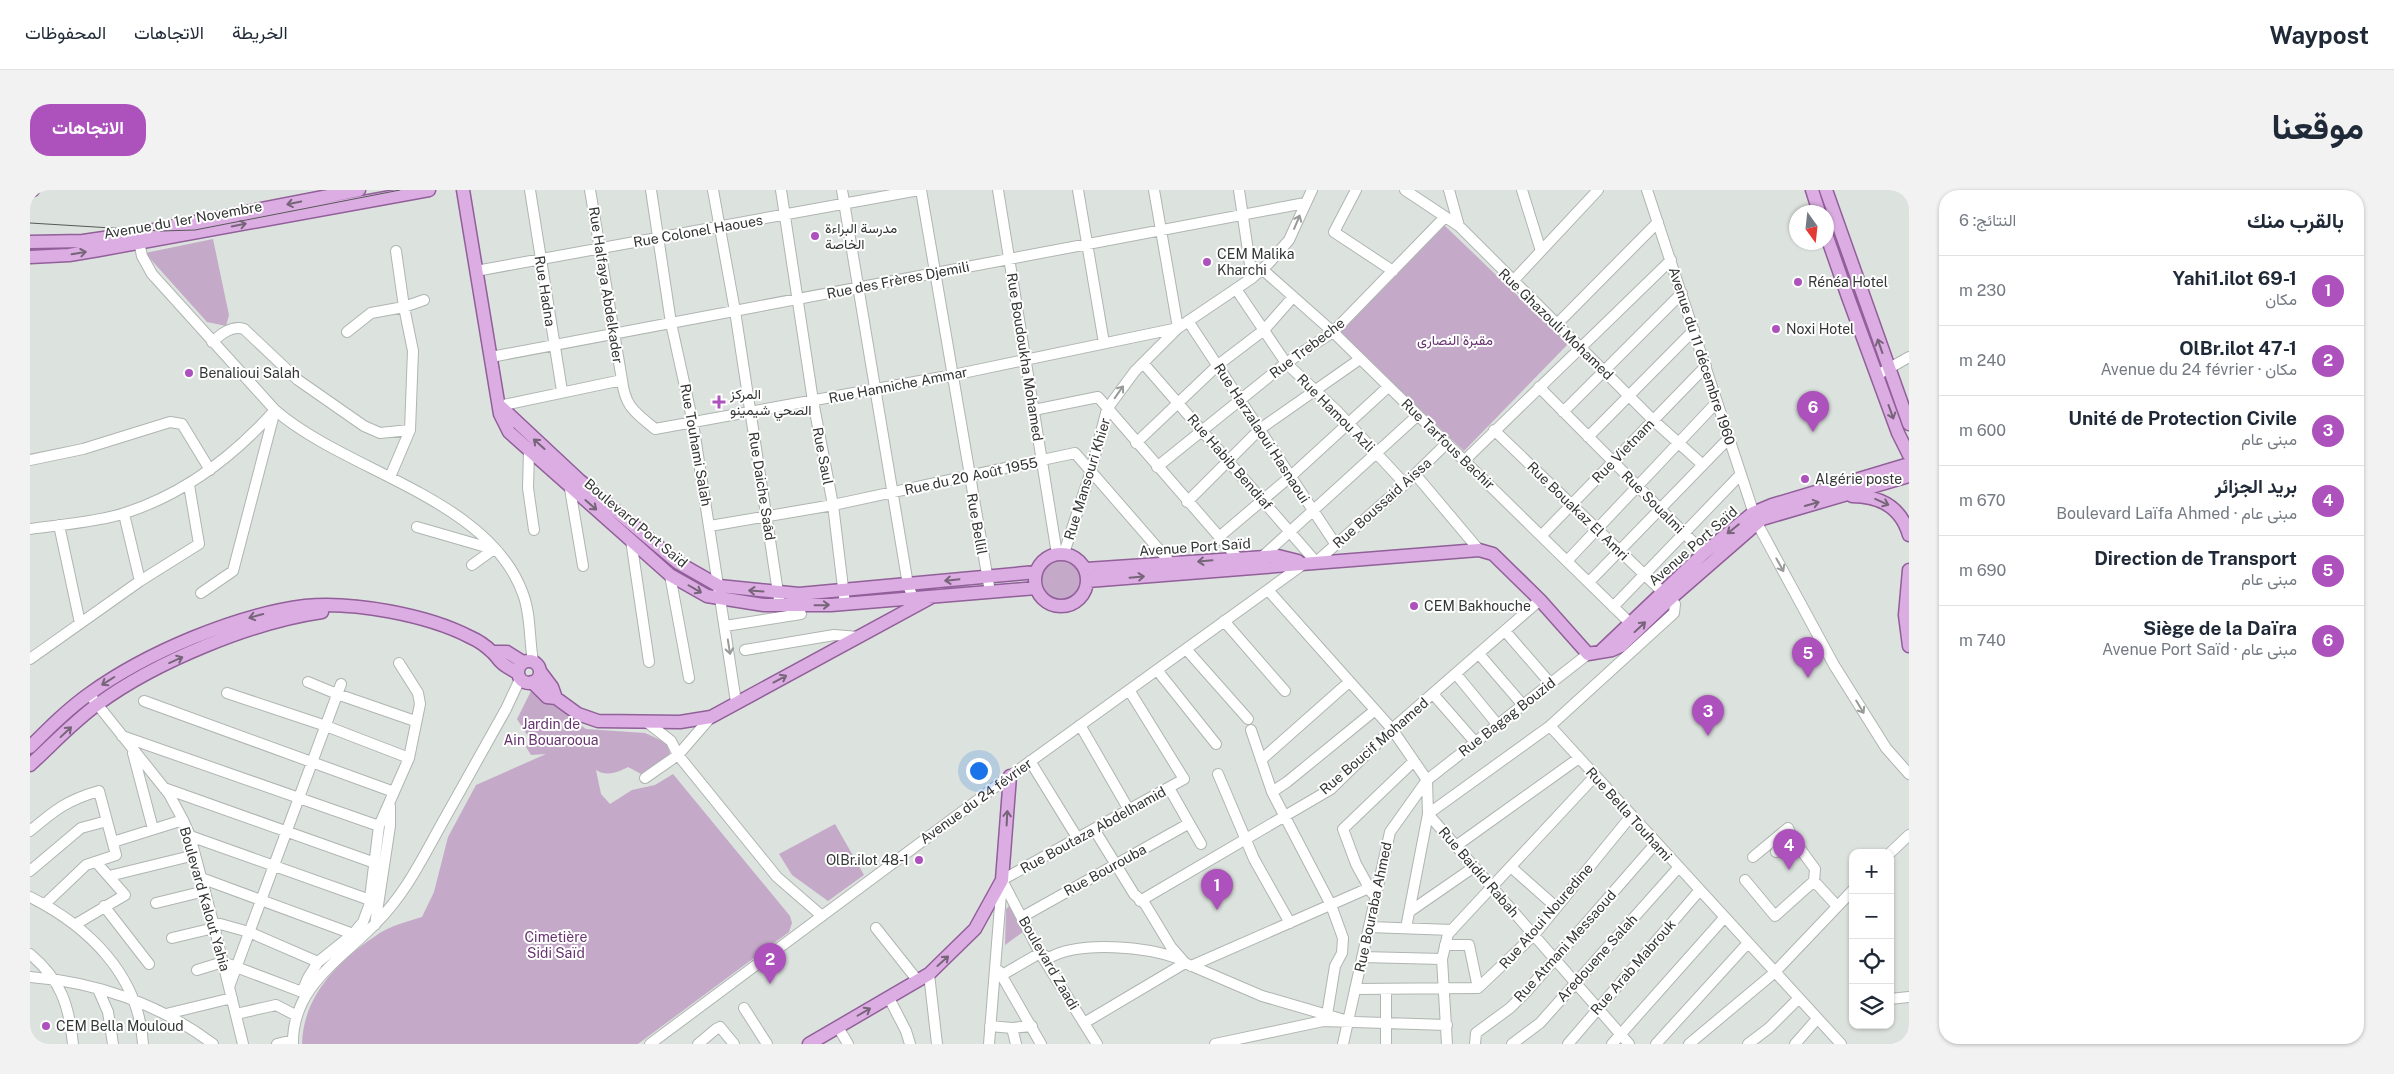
<!DOCTYPE html>
<html lang="ar">
<head>
<meta charset="utf-8">
<style>
  body { margin:0; font-family:"Public Sans",Vazirmatn,sans-serif; background:#f2f2f3; color:#1f2937; direction:rtl }
  .controls { position:absolute; right:15px; bottom:15px; display:grid; overflow:hidden; border-radius:10px; box-shadow:0 1px 4px #0004 }
  .controls button { width:45px; height:45px; display:grid; place-items:center; padding:0; border:0; border-bottom:1px solid #e0e1e3; background:#fff; color:#1f2937; font:25px sans-serif }
  .compass { position:absolute; left:1759px; top:15px; width:45px; height:45px; border-radius:50%; background:#fff; box-shadow:0 1px 4px #0004; rotate:165deg }
  .you { position:absolute; left:948px; top:580px; width:18px; height:18px; margin:-12px; border:4px solid #fff; border-radius:50%; background:#1a73e8; box-shadow:0 0 0 8px #1a73e833 }
  .badge { display:grid; place-items:center; width:32px; height:32px; border-radius:50%; background:#ad51bc; color:#fff; font-size:16px; font-weight:700 }
  .pin { position:absolute; translate:-50% -41px; filter:drop-shadow(0 1px 2px #0008) }
  .pin::after { content:''; position:absolute; top:26px; width:18px; height:15px; background:inherit; clip-path:polygon(0 0,100% 0,50% 100%) }
  .list { margin:0; padding:0; list-style:none }
  h2 { display:flex; justify-content:space-between; align-items:center; height:65px; margin:0; padding:0 20px; font-size:21px }
  h2 small { font-size:16px; font-weight:400; color:#747a83 }
  .list li { display:grid; grid-template-columns:32px 1fr auto; gap:15px; align-items:center; box-sizing:border-box; height:70px; padding:0 20px; border-top:1px solid #e0e1e3 }
  .list b { display:block; font-size:19px; white-space:nowrap }
  .list p { margin:0; font-size:16px; white-space:nowrap; color:#747a83 }
  .list em { font-size:16px; font-style:normal; color:#747a83 }
  .icon { flex:none; width:28px; height:28px; fill:none; stroke:currentColor; stroke-width:2; stroke-linecap:round; stroke-linejoin:round }
  .map { position:relative; flex:none; width:1879px; height:854px; overflow:hidden; direction:ltr; border-radius:20px }
  header { display:flex; align-items:center; gap:30px; box-sizing:border-box; height:70px; padding:0 25px; background:#fff; border-bottom:1px solid #e0e1e3 }
  header strong { font-size:24px }
  nav { display:flex; gap:28px; margin-inline-start:auto; font-size:18px }
  .intro { display:flex; align-items:center; justify-content:space-between; box-sizing:border-box; height:120px; padding:0 30px }
  h1 { margin:0; font-size:35px }
  .button { padding:12px 22px; border-radius:20px; background:#ad51bc; color:#fff; font-size:18px; font-weight:700 }
  main { display:flex; gap:30px; padding:0 30px }
  aside { flex:1; background:#fff; border-radius:20px; box-shadow:0 1px 4px #0004 }
  .map>svg:first-child { display:block }
</style>
</head>
<body>
<header>
<strong>Waypost</strong>
<nav><a>الخريطة</a><a>الاتجاهات</a><a>المحفوظات</a></nav>
</header>
<div class="intro"><h1>موقعنا</h1><a class="button">الاتجاهات</a></div>
<main>
<aside>
<h2>بالقرب منك<small>النتائج: 6</small></h2>
<ul class="list">
<li><span class="badge">1</span><div><b>Yahi1.ilot 69-1</b><p>مكان</p></div><em>230 m</em></li>
<li><span class="badge">2</span><div><b>OlBr.ilot 47-1</b><p>مكان · Avenue du 24 février</p></div><em>240 m</em></li>
<li><span class="badge">3</span><div><b>Unité de Protection Civile</b><p>مبنى عام</p></div><em>600 m</em></li>
<li><span class="badge">4</span><div><b>بريد الجزائر</b><p>مبنى عام · Boulevard Laïfa Ahmed</p></div><em>670 m</em></li>
<li><span class="badge">5</span><div><b>Direction de Transport</b><p>مبنى عام</p></div><em>690 m</em></li>
<li><span class="badge">6</span><div><b>Siège de la Daïra</b><p>مبنى عام · Avenue Port Saïd</p></div><em>740 m</em></li>
</ul>
</aside>
<div class="map">
<svg width="1879" height="854" viewBox="0 0 1879 854">
  <rect width="100%" height="100%" fill="#dce2dd"/>
  <!-- green -->
  <path fill="#c4aac8" d="M1414,35L1538,154L1434,261L1309,143Z
    M183,49L199,125L196,136L177,132L115,63Z
    M1012 389a20 20 0 1 1 40 0a20 20 0 1 1-40 0Z
    M502,499L556,539L615,543L637,553L640,564L629,575L613,585L598,577C589,582 576,587 566,580L571,604L580,614L602,600L625,595L643,584L760,726L762,733L759,742L608,854H272C273,807 307,772 344,747C358,736 376,732 392,727L404,702L418,647L446,595L516,564L501,565L496,557L501,551L487,529Z
    M805,634L834,685L798,711L762,685L749,664Z
    M979,716L993,742L975,755L976,719Z"/>
  <g fill="none" stroke-linecap="round" stroke-linejoin="round">
    <!-- minor casing -->
    <g stroke="#afb5b1" stroke-width="12">
      <path id="minor" d="M500,0L532,201
        M560,0L592,190
        M621,0L641,133L663,233L706,512
        M683,0L705,121L749,409
        M751,0L783,211L803,315L815,414
        M812,0L878,395L883,408
        M891,0L960,402
        M968,0L1027,364
        M1048,0L1074,153
        M1209,0L1222,88
        M1326,0L1304,42L1363,81
        M1375,0L1429,36L1623,230L1673,275
        M1419,0L1429,36
        M1492,0L1511,61
        M1617,0L1727,333L1804,475L1856,558L1879,584
        M108,47L112,66L122,84L245,220C316,282 459,308 493,404C501,425 499,449 503,471
        M1232,79L1303,142L1600,433
        M446,81L889,0
        M1483,91L1568,0
        M1206,99L1256,173L1307,221L1375,294
        M1158,131L1306,355
        M1527,134L1628,32
        M317,142L341,123L374,117L366,61
        M182,152C191,144 202,135 214,139L268,190L334,236L350,243L380,240
        M461,167L1275,13
        M1113,173L1286,372L1375,294L1417,253
        M1847,185L1879,167
        M1509,197L1674,363
        M469,216L592,190C595,217 605,222 625,239L923,185L1148,138L1124,0
        M1004,220L1068,207L1212,373
        M1533,222L1652,103
        M1464,240L1645,414L1644,423L1520,536L1811,854
        M1558,247L1664,140
        M1106,253L1188,175L1234,140L1263,107
        M499,260L498,298L504,340
        M0,270L53,259L140,232L152,234L180,280
        M1435,270L1641,70
        M1127,277L1256,173L1303,142L1415,27
        M1385,284L1449,360
        M360,287L380,240L383,161L374,117L394,110
        M539,293L553,376
        M1157,312L1230,239L1330,169
        M94,324L110,391
        M29,335L50,433
        M680,336L803,315L1045,263L1145,378
        M387,337L463,359
        M0,339C28,335 68,332 95,323C154,304 203,267 245,220
        M1511,346L1676,176
        M1189,347L1261,286L1358,197
        M601,350L619,472
        M1034,363L1061,281L1077,219L1105,181L1148,138L1222,88L1239,73L1259,50L1282,0
        M1232,367L1388,225
        M1537,371L1687,212
        M442,375L464,359
        M640,385L659,488
        M1559,392L1699,248
        M1238,400L1362,539L1397,590
        M171,403L203,381L244,224
        M1583,417L1711,284
        M1194,431L1255,501
        M695,436L771,424
        M1475,441L1520,493
        M1156,459L1218,529
        M715,460L804,445L829,447
        M1449,464L1492,514
        M0,469L110,391L169,354L159,295
        M1127,480L1186,554
        M1426,484L1467,534
        M278,492L307,504L385,531
        M197,503L296,536L379,568
        M1403,504L1445,552
        M63,509L139,604L153,630L160,646L183,732L213,854
        M114,511L364,602
        M618,533L641,551L648,565L747,687L792,726
        M1050,535L1099,620
        M1520,536L1398,624L1599,854
        M1221,540L1242,602L1301,715L1313,748L1312,763L1305,776L1297,825
        M92,546L349,636
        M103,563L123,639
        M1231,570L1319,492
        M1000,571L1048,649
        M1188,584L1224,669L1260,733
        M615,588L648,565L681,527
        M134,598L345,673
        M1139,598L1171,654
        M1242,602L1257,592L1344,521
        M1064,639L1104,704L1115,714L1141,757L1155,773L1232,806L1318,831
        M0,641C25,620 37,610 69,601L86,665L56,675L15,714
        M160,646L340,710
        M83,652L153,630
        M1426,656L1549,568
        M1746,662L1763,649
        M1860,663L1879,645
        M1723,667L1758,638L1763,649L1785,679L1784,691
        M1482,678L1526,717
        M0,681L51,638L77,631
        M79,686L165,665
        M171,688L323,744
        M972,690L1154,589L1099,500
        M972,690L1010,763L1067,854
        M1715,690L1745,726L1784,691L1807,716
        M1342,703L1326,674L1313,639L1384,571
        M0,707C58,736 109,785 113,854
        M1110,711L1301,599L1362,539L1510,410
        M126,713L175,701
        M74,716L119,774
        M1379,722L1444,677
        M992,727L1158,634
        M183,732L219,742L288,772
        M46,734L95,705L66,672
        M345,735L360,636V616
        M1339,737L1422,740
        M846,738L888,791
        M1376,738L1398,624L1397,590
        M142,748L184,738
        M1415,755H1439L1448,798
        M0,764C31,790 39,815 43,854
        M1332,767L1412,769
        M1161,776L1348,694
        M167,780L193,772L272,802
        M969,781L1011,854
        M899,784L907,854
        M972,785L1010,763L1019,768C1050,750 1118,757 1150,769
        M0,787C66,792 130,814 183,854
        M199,797L311,494
        M68,799L78,822L83,854
        M1325,799L1448,798L1504,745L1601,626
        M276,804L272,802L278,788L288,772L323,744L333,732L339,716L349,636L379,568L390,514L388,503L369,473
        M859,808L876,841L880,854
        M1860,809L1879,807
        M714,818L737,854
        M136,824L202,808
        M206,824L246,815L267,826
        M1054,833L1155,773
        M960,836L982,838L1002,836
        M808,837L818,854
        M982,838L986,854
        M247,854L263,850
        M263,854C262,796 311,770 346,733C375,704 391,671 411,635C433,596 454,558 476,519L490,489
        M620,854L980,586L1275,373
        M668,854L686,839L690,837L704,854
        M959,854L972,691
        M1185,854L1293,831L1417,835
        M1313,854L1360,642L1397,590L1558,464
        M1356,854V799
        M1417,854L1412,769L1418,744L1565,586
        M1445,854L1446,843L1480,818L1497,801L1626,653
        M1482,854L1510,833L1648,678
        M1538,854L1669,701
        M1582,854L1694,728
        M1626,854L1717,754
        M1659,854L1744,783L1823,700
        M1718,854L1739,838L1768,809
        M1765,854L1787,829"/>
    </g>
    <!-- major casing -->
    <g stroke="#915f99" stroke-width="15">
      <path id="major" d="M433,0L470,224L479,242L640,385L677,406L734,415H801L1006,398
        M1782,0L1789,22
        M1796,0L1879,234
        M0,1L3,0
        M1796,44L1818,107L1868,243L1879,265
        M0,52L53,51L108,43L329,0
        M0,67L39,65L69,60L399,0
        M471,217L548,289L647,372L689,396L769,404L1006,382
        M1822,306C1850,306 1871,317 1879,345
        M1005 390a26 26 0 1 1 52 0a26 26 0 1 1-52 0Z
        M1056,379L1248,366L1268,371
        M1879,380L1875,425L1879,456
        M1058,391L1449,360L1463,364L1510,410L1558,464L1582,460L1591,456L1640,409L1732,329L1879,286
        M1572,460L1674,363L1723,323L1742,315L1879,274
        M463,462H477L493,472
        M488 482a11 11 0 1 1 22 0a11 11 0 1 1-22 0Z
        M510,481L522,497L526,508
        M502,492L517,507L526,508L548,524L568,531L650,532L681,527L900,408
        M0,557C19,538 38,519 59,504C116,463 205,425 275,416C322,411 398,425 440,447C447,450 456,456 462,462C466,465 468,470 472,473C476,477 483,480 488,483
        M0,575C22,555 43,532 68,514C125,472 222,432 292,422
        M779,854L899,784L945,739L972,690L980,586"/>
    </g>
    <!-- minor -->
    <use href="#minor" stroke="#fff" stroke-width="10"/>
    <!-- major -->
    <use href="#major" stroke="#dcade3" stroke-width="12"/>
    <!-- tram -->
    <path stroke="#565957" stroke-width="1" d="M0,33L131,41L165,40L370,0"/>
  </g>
  <!-- one-way arrows -->
  <defs><path id="oneway-shaft" d="M-6 0H5M1.5-3L5.5 0L1.5 3" fill="none" stroke-width="1.6" stroke-linecap="round" stroke-linejoin="round" transform="scale(1.25)"/></defs>
  <g stroke="#766579">
    <use href="#oneway-shaft" transform="translate(264 13) rotate(168)"/>
    <use href="#oneway-shaft" transform="translate(209 35) rotate(-11)"/>
    <use href="#oneway-shaft" transform="translate(49 63) rotate(-9)"/>
    <use href="#oneway-shaft" transform="translate(1850 156) rotate(-109)"/>
    <use href="#oneway-shaft" transform="translate(1861 222) rotate(70)"/>
    <use href="#oneway-shaft" transform="translate(509 254) rotate(-138)"/>
    <use href="#oneway-shaft" transform="translate(1852 312) rotate(24)"/>
    <use href="#oneway-shaft" transform="translate(1782 314) rotate(-16)"/>
    <use href="#oneway-shaft" transform="translate(561 315) rotate(41)"/>
    <use href="#oneway-shaft" transform="translate(1703 339) rotate(141)"/>
    <use href="#oneway-shaft" transform="translate(1175 371) rotate(175)"/>
    <use href="#oneway-shaft" transform="translate(1107 387) rotate(-5)"/>
    <use href="#oneway-shaft" transform="translate(922 390) rotate(174)"/>
    <use href="#oneway-shaft" transform="translate(665 399) rotate(30)"/>
    <use href="#oneway-shaft" transform="translate(726 401) rotate(-176)"/>
    <use href="#oneway-shaft" transform="translate(792 415) rotate(-1)"/>
    <use href="#oneway-shaft" transform="translate(226 426) rotate(165)"/>
    <use href="#oneway-shaft" transform="translate(1610 437) rotate(-43)"/>
    <use href="#oneway-shaft" transform="translate(146 470) rotate(-24)"/>
    <use href="#oneway-shaft" transform="translate(750 489) rotate(-28)"/>
    <use href="#oneway-shaft" transform="translate(78 491) rotate(148)"/>
    <use href="#oneway-shaft" transform="translate(36 542) rotate(-43)"/>
    <use href="#oneway-shaft" transform="translate(977 628) rotate(-87)"/>
    <use href="#oneway-shaft" transform="translate(913 771) rotate(-42)"/>
    <use href="#oneway-shaft" transform="translate(834 822) rotate(-30)"/>
  </g>
  <g stroke="#989a99">
    <use href="#oneway-shaft" transform="translate(1267 32) rotate(-67)"/>
    <use href="#oneway-shaft" transform="translate(1089 202) rotate(-55)"/>
    <use href="#oneway-shaft" transform="translate(1750 375) rotate(61)"/>
    <use href="#oneway-shaft" transform="translate(699 457) rotate(81)"/>
    <use href="#oneway-shaft" transform="translate(1830 517) rotate(59)"/>
  </g>
  <!-- markers -->
  <g fill="#ad51bc" stroke="#fff" stroke-width="2">
    <circle cx="785" cy="46" r="5"/>
    <circle cx="1177" cy="72" r="5"/>
    <circle cx="1768" cy="92" r="5"/>
    <circle cx="1746" cy="139" r="5"/>
    <circle cx="159" cy="183" r="5"/>
    <path d="M686.5 204.5h5v5h5v5h-5v5h-5v-5h-5v-5h5z"/>
    <circle cx="1775" cy="289" r="5"/>
    <circle cx="1384" cy="416" r="5"/>
    <circle cx="889" cy="670" r="5"/>
    <circle cx="16" cy="836" r="5"/>
  </g>
  <g text-anchor="middle" stroke-width="4" stroke-linejoin="round" paint-order="stroke">
    <!-- street labels -->
    <g font-size="14" fill="#323533" stroke="#fff">
      <text transform="translate(153 30) rotate(-10)" y="5">Avenue du 1er Novembre</text>
      <text transform="translate(668 41) rotate(-10)" y="5">Rue Colonel Haoues</text>
      <text transform="translate(868 90) rotate(-11)" y="5">Rue des Frères Djemili</text>
      <text transform="translate(576 95) rotate(81)" y="5">Rue Halfaya Abdelkader</text>
      <text transform="translate(515 101) rotate(81)" y="5">Rue Hadna</text>
      <text transform="translate(1526 134) rotate(44)" y="5">Rue Ghazouli Mohamed</text>
      <text transform="translate(1277 158) rotate(-37)" y="5">Rue Trebeche</text>
      <text transform="translate(1672 166) rotate(72)" y="5">Avenue du 11 décembre 1960</text>
      <text transform="translate(995 167) rotate(81)" y="5">Rue Boudoukha Mohamed</text>
      <text transform="translate(868 195) rotate(-11)" y="5">Rue Hanniche Ammar</text>
      <text transform="translate(1306 223) rotate(45)" y="5">Rue Hamou Azli</text>
      <text transform="translate(1232 243) rotate(57)" y="5">Rue Harzalaoui Hasnaoui</text>
      <text transform="translate(1418 254) rotate(44)" y="5">Rue Tarfous Bachir</text>
      <text transform="translate(666 255) rotate(80)" y="5">Rue Touhami Salah</text>
      <text transform="translate(1593 261) rotate(-46)" y="5">Rue Vietnam</text>
      <text transform="translate(793 266) rotate(79)" y="5">Rue Saul</text>
      <text transform="translate(1200 272) rotate(49)" y="5">Rue Habib Bendiaf</text>
      <text transform="translate(941 286) rotate(-12)" y="5">Rue du 20 Août 1955</text>
      <text transform="translate(1057 289) rotate(-73)" y="5">Rue Mansouri Khier</text>
      <text transform="translate(732 296) rotate(81)" y="5">Rue Daiche Saâd</text>
      <text transform="translate(1623 312) rotate(45)" y="5">Rue Soualmi</text>
      <text transform="translate(1352 313) rotate(-42)" y="5">Rue Boussaid Aissa</text>
      <text transform="translate(1548 321) rotate(44)" y="5">Rue Bouakaz El Amri</text>
      <text transform="translate(606 333) rotate(40)" y="5">Boulevard Port Saïd</text>
      <text transform="translate(947 334) rotate(80)" y="5">Rue Bellil</text>
      <text transform="translate(1663 356) rotate(-41)" y="5">Avenue Port Saïd</text>
      <text transform="translate(1165 357) rotate(-4)" y="5">Avenue Port Saïd</text>
      <text transform="translate(1477 527) rotate(-38)" y="5">Rue Bagag Bouzid</text>
      <text transform="translate(1344 556) rotate(-41)" y="5">Rue Boucif Mohamed</text>
      <text transform="translate(946 611) rotate(-36)" y="5">Avenue du 24 février</text>
      <text transform="translate(1599 624) rotate(48)" y="5">Rue Bella Touhami</text>
      <text transform="translate(1063 640) rotate(-29)" y="5">Rue Boutaza Abdelhamid</text>
      <text transform="translate(1075 680) rotate(-29)" y="5">Rue Bourouba</text>
      <text transform="translate(1449 682) rotate(49)" y="5">Rue Baidid Rabah</text>
      <text transform="translate(175 709) rotate(74)" y="5">Boulevard Kalout Yahia</text>
      <text transform="translate(1343 717) rotate(-78)" y="5">Rue Bouraba Ahmed</text>
      <text transform="translate(1516 726) rotate(-49)" y="5">Rue Atoui Nouredine</text>
      <text transform="translate(1535 756) rotate(-48)" y="5">Rue Atmani Messaoud</text>
      <text transform="translate(1567 768) rotate(-48)" y="5">Aredouene Salah</text>
      <text transform="translate(1019 773) rotate(60)" y="5">Boulevard Zaadi</text>
      <text transform="translate(1603 777) rotate(-49)" y="5">Rue Arab Mabrouk</text>
    </g>
    <!-- poi labels -->
    <g font-size="14" fill="#323533" stroke="#fff" text-anchor="start">
      <text x="795" y="43">مدرسة البراءة<tspan x="795" dy="16">الخاصة</tspan></text>
      <text x="1187" y="69">CEM Malika<tspan x="1187" dy="16">Kharchi</tspan></text>
      <text x="1778" y="97">Rénéa Hotel</text>
      <text x="1756" y="144">Noxi Hotel</text>
      <text x="169" y="188">Benalioui Salah</text>
      <text x="700" y="209">المركز<tspan x="700" dy="16">الصحي شيمينو</tspan></text>
      <text x="1785" y="294">Algérie poste</text>
      <text x="1394" y="421">CEM Bakhouche</text>
      <text x="879" y="675" text-anchor="end">OlBr.ilot 48-1</text>
      <text x="26" y="841">CEM Bella Mouloud</text>
    </g>
    <!-- park labels -->
    <g font-size="14" fill="#67326f" stroke="#fff">
      <text x="1425" y="155">مقبرة النصارى</text>
      <text x="521" y="539">Jardin de<tspan x="521" dy="16">Ain Bouarooua</tspan></text>
      <text x="526" y="752">Cimetière<tspan x="526" dy="16">Sidi Saïd</tspan></text>
    </g>
  </g>
</svg>
<div class="controls">
<button>+</button>
<button>−</button>
<button><svg class="icon" aria-label="locate" viewBox="0 0 24 24"><circle cx="12" cy="12" r="6"/><path d="M12 2v4M12 18v4M2 12h4M18 12h4"/></svg></button>
<button><svg class="icon" aria-label="layers" viewBox="0 0 24 24"><path d="M12 4l9 5-9 5-9-5zM3 14l9 5 9-5"/></svg></button>
</div>
<svg class="compass" viewBox="-18 -18 36 36"><path d="M0-13l5 13h-10z" fill="#e53935"/><path d="M0 13l5-13h-10z" fill="#747a83"/></svg>
<div class="you"></div>
<div class="pin badge" style="left:1187px;top:720px">1</div>
<div class="pin badge" style="left:740px;top:794px">2</div>
<div class="pin badge" style="left:1678px;top:546px">3</div>
<div class="pin badge" style="left:1759px;top:680px">4</div>
<div class="pin badge" style="left:1778px;top:488px">5</div>
<div class="pin badge" style="left:1783px;top:242px">6</div>
</div>
</main>
</body>
</html>
